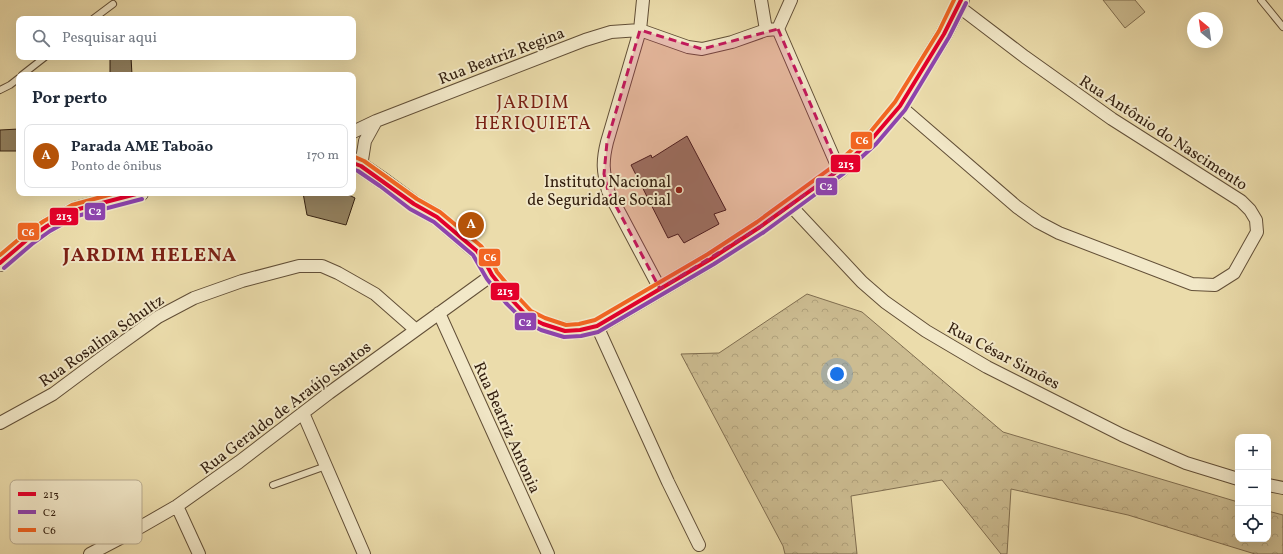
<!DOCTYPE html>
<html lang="pt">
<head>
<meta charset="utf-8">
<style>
  body { margin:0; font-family:Vollkorn,serif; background:#f6f6f7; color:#1f2937 }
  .controls { position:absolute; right:12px; bottom:12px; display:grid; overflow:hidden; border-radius:8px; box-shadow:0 4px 16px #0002 }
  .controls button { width:36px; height:36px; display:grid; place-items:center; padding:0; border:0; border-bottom:1px solid #e0e1e3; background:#fff; color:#1f2937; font:20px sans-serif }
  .compass { position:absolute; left:1187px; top:12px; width:36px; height:36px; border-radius:50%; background:#fff; box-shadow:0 4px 16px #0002; rotate:331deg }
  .you { position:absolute; left:837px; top:374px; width:14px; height:14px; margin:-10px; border:3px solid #fff; border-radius:50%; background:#1a73e8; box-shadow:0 0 0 6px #1a73e833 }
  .badge { display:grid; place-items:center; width:26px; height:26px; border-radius:50%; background:#b45309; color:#fff; font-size:13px; font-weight:700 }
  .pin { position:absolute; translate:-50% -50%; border:2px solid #fff; box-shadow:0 1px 4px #0006 }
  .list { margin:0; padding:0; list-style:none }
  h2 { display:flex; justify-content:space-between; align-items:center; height:52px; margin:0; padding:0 16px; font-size:17px }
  h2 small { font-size:13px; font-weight:400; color:#747a83 }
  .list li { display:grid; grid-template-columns:26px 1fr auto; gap:12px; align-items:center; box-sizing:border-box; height:64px; margin:0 8px 8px; padding:0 8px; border:1px solid #e0e1e3; border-radius:8px }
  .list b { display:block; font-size:15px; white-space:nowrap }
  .list p { margin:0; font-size:13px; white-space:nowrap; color:#747a83 }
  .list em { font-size:13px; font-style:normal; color:#747a83 }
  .icon { flex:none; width:22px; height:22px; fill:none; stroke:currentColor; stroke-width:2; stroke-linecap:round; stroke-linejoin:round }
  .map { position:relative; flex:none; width:1283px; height:554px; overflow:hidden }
  .search { position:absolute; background:#fff; box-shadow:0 4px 16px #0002; left:16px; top:16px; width:340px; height:44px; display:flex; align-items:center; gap:10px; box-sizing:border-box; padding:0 14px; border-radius:8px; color:#747a83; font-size:15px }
  .panel { position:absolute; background:#fff; box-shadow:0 4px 16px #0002; left:16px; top:72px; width:340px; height:124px; border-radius:8px }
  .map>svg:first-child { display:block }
</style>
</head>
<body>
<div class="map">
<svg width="1283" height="554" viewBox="0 0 1283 554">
  <defs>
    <pattern id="forest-crowns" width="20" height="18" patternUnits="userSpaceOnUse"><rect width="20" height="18" fill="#ccbc91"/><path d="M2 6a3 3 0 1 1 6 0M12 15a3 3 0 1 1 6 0" fill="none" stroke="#b0a17c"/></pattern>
  </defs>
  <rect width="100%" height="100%" fill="#ebdcab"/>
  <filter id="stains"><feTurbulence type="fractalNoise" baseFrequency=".005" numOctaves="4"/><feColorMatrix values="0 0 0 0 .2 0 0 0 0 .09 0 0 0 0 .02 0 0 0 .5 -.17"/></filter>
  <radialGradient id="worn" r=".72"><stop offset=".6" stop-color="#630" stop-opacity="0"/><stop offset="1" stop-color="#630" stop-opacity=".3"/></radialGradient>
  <!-- grass -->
  <path fill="#ccbc91" stroke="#806e50" d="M1103,0H1135L1145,12L1125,28Z"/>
  <!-- forest -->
  <path fill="url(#forest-crowns)" stroke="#806e50" d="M807,294L862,312L1003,432L1238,502V539H1268V511L1283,515V554H1255L1128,515L1011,489L1007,554H1001L942,480L851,496L857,554H785L783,546L681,354L719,353Z"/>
  <!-- building -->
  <path fill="#938261" stroke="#342010" d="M110,57H131L132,75H110Z
    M19,129V151H0V130Z
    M687,136L726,210L714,214L719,224L684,243L678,234L668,238L631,165L651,155L652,158Z
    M303,193H345L355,198L346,225L307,215Z"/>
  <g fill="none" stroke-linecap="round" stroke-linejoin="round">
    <!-- lane casing -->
    <g stroke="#624f37" stroke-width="8">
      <path id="lane" d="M1261,0L1283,27
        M93,19L113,4
        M22,75L45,57
        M0,90L10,85L19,78
        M273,485L326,466"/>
    </g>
    <!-- street casing -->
    <g stroke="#624f37" stroke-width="14">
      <path id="street" d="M643,0L640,30L607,142C602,162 603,171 608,191L660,289
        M761,0L766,30
        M791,0L778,29L839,170
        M900,106L1017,207L1038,222L1059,233L1192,284L1215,285L1234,273L1257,232L1256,220L1250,210L1241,201L1112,119L1025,57L958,6
        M353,132L376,121L585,40L611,32L640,30L688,47L702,49L732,42L766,30L778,29
        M361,166L365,141L376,121
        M790,205L862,282L885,302L926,331L987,367L1122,435L1186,463L1238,479
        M439,313L548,554
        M597,326L668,482L699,545
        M303,413L364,554
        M0,423L53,394L108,353L158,317L194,298L242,281L299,266H322L338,273L375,294L416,330
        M1268,485L1283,488
        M177,506L199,554
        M90,554L130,533L177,506L239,462L329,393L492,275"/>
    </g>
    <!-- secondary casing -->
    <g stroke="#342010" stroke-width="18">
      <path id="secondary" d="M353,163L361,166L383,181L414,204L437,217L477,251L485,262L492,275L511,299L527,316L543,324L565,331L580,330L597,326L711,259L760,227L839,170L871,140L900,106L944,34L961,0
        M0,263L28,239L47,226L75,210L140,193"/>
    </g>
    <!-- lane -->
    <use href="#lane" stroke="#f2e8c8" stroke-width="6"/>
    <!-- street -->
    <use href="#street" stroke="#f2e8c8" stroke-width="12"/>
    <!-- secondary -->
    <use href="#secondary" stroke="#f2e8c8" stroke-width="17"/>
    <!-- bus-1 casing -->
    <g stroke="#f2e8c8" stroke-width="7">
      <path id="bus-1" d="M353,163L361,166L414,204L437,217L477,251L485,262L492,275L511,299L527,316L543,324L565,331L580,330L597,326L711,259L760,227L839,170L871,140L900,106L944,34L961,0
        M0,263L28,239L47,226L75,210L140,193"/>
    </g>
    <!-- bus-2 casing -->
    <g stroke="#f2e8c8" stroke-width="7">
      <path id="bus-2" d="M353,169L358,171L380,186L410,209L434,222L473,255L487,279L506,303L524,321L541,330L564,337L581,336L598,332L714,264L764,232L843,174L876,144L905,110L949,37L966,3
        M4,268L32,244L50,231L77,216L142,199"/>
    </g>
    <!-- bus-3 casing -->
    <g stroke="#f2e8c8" stroke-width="7">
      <path id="bus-3" d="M355,157L364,161L417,199L440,212L481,246L490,258L497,272L516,295L531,311L545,318L566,325L579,324L595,320L708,254L757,222L835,165L867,136L895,102L939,31L954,0
        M0,255L25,234L44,221L72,205L116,193"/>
    </g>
    <!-- bus-1 -->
    <use href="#bus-1" stroke="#e4002b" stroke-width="4"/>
    <!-- bus-2 -->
    <use href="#bus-2" stroke="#8e44ad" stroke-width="4"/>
    <!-- bus-3 -->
    <use href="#bus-3" stroke="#f26522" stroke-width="4"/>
  </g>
  <!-- marked area -->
  <path fill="#c2185b" fill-opacity="0.2" stroke="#c2185b" stroke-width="3" stroke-dasharray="8 5" stroke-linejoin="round" d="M778,29L839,170L760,227L660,289L608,191L604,174L607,142L640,30L702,49Z"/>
  <!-- markers -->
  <circle fill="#8f2418" stroke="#f2e8c8" stroke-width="1.5" cx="679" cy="190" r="4"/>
  <g text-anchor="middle" stroke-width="4" stroke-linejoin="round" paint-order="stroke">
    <!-- street labels -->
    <g font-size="16" fill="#342010" stroke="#f2e8c8">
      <text transform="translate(501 55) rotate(-21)" y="6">Rua Beatriz Regina</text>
      <text transform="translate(1164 132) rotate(33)" y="6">Rua Antônio do Nascimento</text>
      <text transform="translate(101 340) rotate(-35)" y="6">Rua Rosalina Schultz</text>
      <text transform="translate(1004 355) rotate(28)" y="6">Rua César Simões</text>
      <text transform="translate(285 407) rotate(-37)" y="6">Rua Geraldo de Araújo Santos</text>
      <text transform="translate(508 427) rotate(66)" y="6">Rua Beatriz Antonia</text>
    </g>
    <!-- poi labels -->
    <g font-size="16" fill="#342010" stroke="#f2e8c8" text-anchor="end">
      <text x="671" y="187">Instituto Nacional<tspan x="671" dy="18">de Seguridade Social</tspan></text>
    </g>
    <!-- quarter labels -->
    <g font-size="18" letter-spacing="1" fill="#7a1f14" stroke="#f2e8c8">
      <text x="533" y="108">JARDIM<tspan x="533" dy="21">HERIQUIETA</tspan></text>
    </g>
    <!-- district labels -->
    <g font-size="20" font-weight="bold" letter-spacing="1" fill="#7a1f14" stroke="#f2e8c8">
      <text x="150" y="261">JARDIM HELENA</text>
    </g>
  </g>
  <!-- legend -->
  <rect x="10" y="480" width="132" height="64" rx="6" fill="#f2e8c8" stroke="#b9ac91" stroke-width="1"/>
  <rect x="18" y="492" width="18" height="4" fill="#e4002b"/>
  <rect x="18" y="510" width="18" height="4" fill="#8e44ad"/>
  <rect x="18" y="528" width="18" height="4" fill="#f26522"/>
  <g font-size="11" fill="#342010">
    <text x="43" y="498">213</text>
    <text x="43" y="516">C2</text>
    <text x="43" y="534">C6</text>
  </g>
  <g stroke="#f2e8c8" stroke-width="1.5">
    <rect x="850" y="131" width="23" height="19" rx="4" fill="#f26522"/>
    <rect x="830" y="154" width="31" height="19" rx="4" fill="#e4002b"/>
    <rect x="815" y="177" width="23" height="19" rx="4" fill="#8e44ad"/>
    <rect x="84" y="202" width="22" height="19" rx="4" fill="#8e44ad"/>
    <rect x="49" y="207" width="30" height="19" rx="4" fill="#e4002b"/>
    <rect x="17" y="222" width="23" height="19" rx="4" fill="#f26522"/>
    <rect x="478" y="248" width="23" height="19" rx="4" fill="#f26522"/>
    <rect x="490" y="282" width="30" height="19" rx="4" fill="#e4002b"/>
    <rect x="514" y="312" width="23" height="19" rx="4" fill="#8e44ad"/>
  </g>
  <g font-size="11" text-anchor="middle" font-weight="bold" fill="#fff">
    <text x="862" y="144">C6</text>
    <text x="846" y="168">213</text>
    <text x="826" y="190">C2</text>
    <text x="95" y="215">C2</text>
    <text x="64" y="220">213</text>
    <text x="28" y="236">C6</text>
    <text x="490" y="261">C6</text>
    <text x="505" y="295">213</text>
    <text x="525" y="326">C2</text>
  </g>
  <rect width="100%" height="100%" filter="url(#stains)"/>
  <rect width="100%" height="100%" fill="url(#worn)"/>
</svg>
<div class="controls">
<button>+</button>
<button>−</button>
<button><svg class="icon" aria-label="locate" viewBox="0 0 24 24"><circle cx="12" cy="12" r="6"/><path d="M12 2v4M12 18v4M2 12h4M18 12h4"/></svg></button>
</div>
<svg class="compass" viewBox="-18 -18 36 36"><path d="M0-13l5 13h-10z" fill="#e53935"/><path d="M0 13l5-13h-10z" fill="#747a83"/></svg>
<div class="you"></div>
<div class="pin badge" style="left:471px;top:225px">A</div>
<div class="search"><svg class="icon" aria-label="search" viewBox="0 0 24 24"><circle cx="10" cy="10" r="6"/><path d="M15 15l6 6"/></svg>Pesquisar aqui</div>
<section class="panel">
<h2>Por perto<small></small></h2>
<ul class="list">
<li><span class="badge">A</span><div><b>Parada AME Taboão</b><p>Ponto de ônibus</p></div><em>170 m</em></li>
</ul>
</section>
</div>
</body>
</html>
